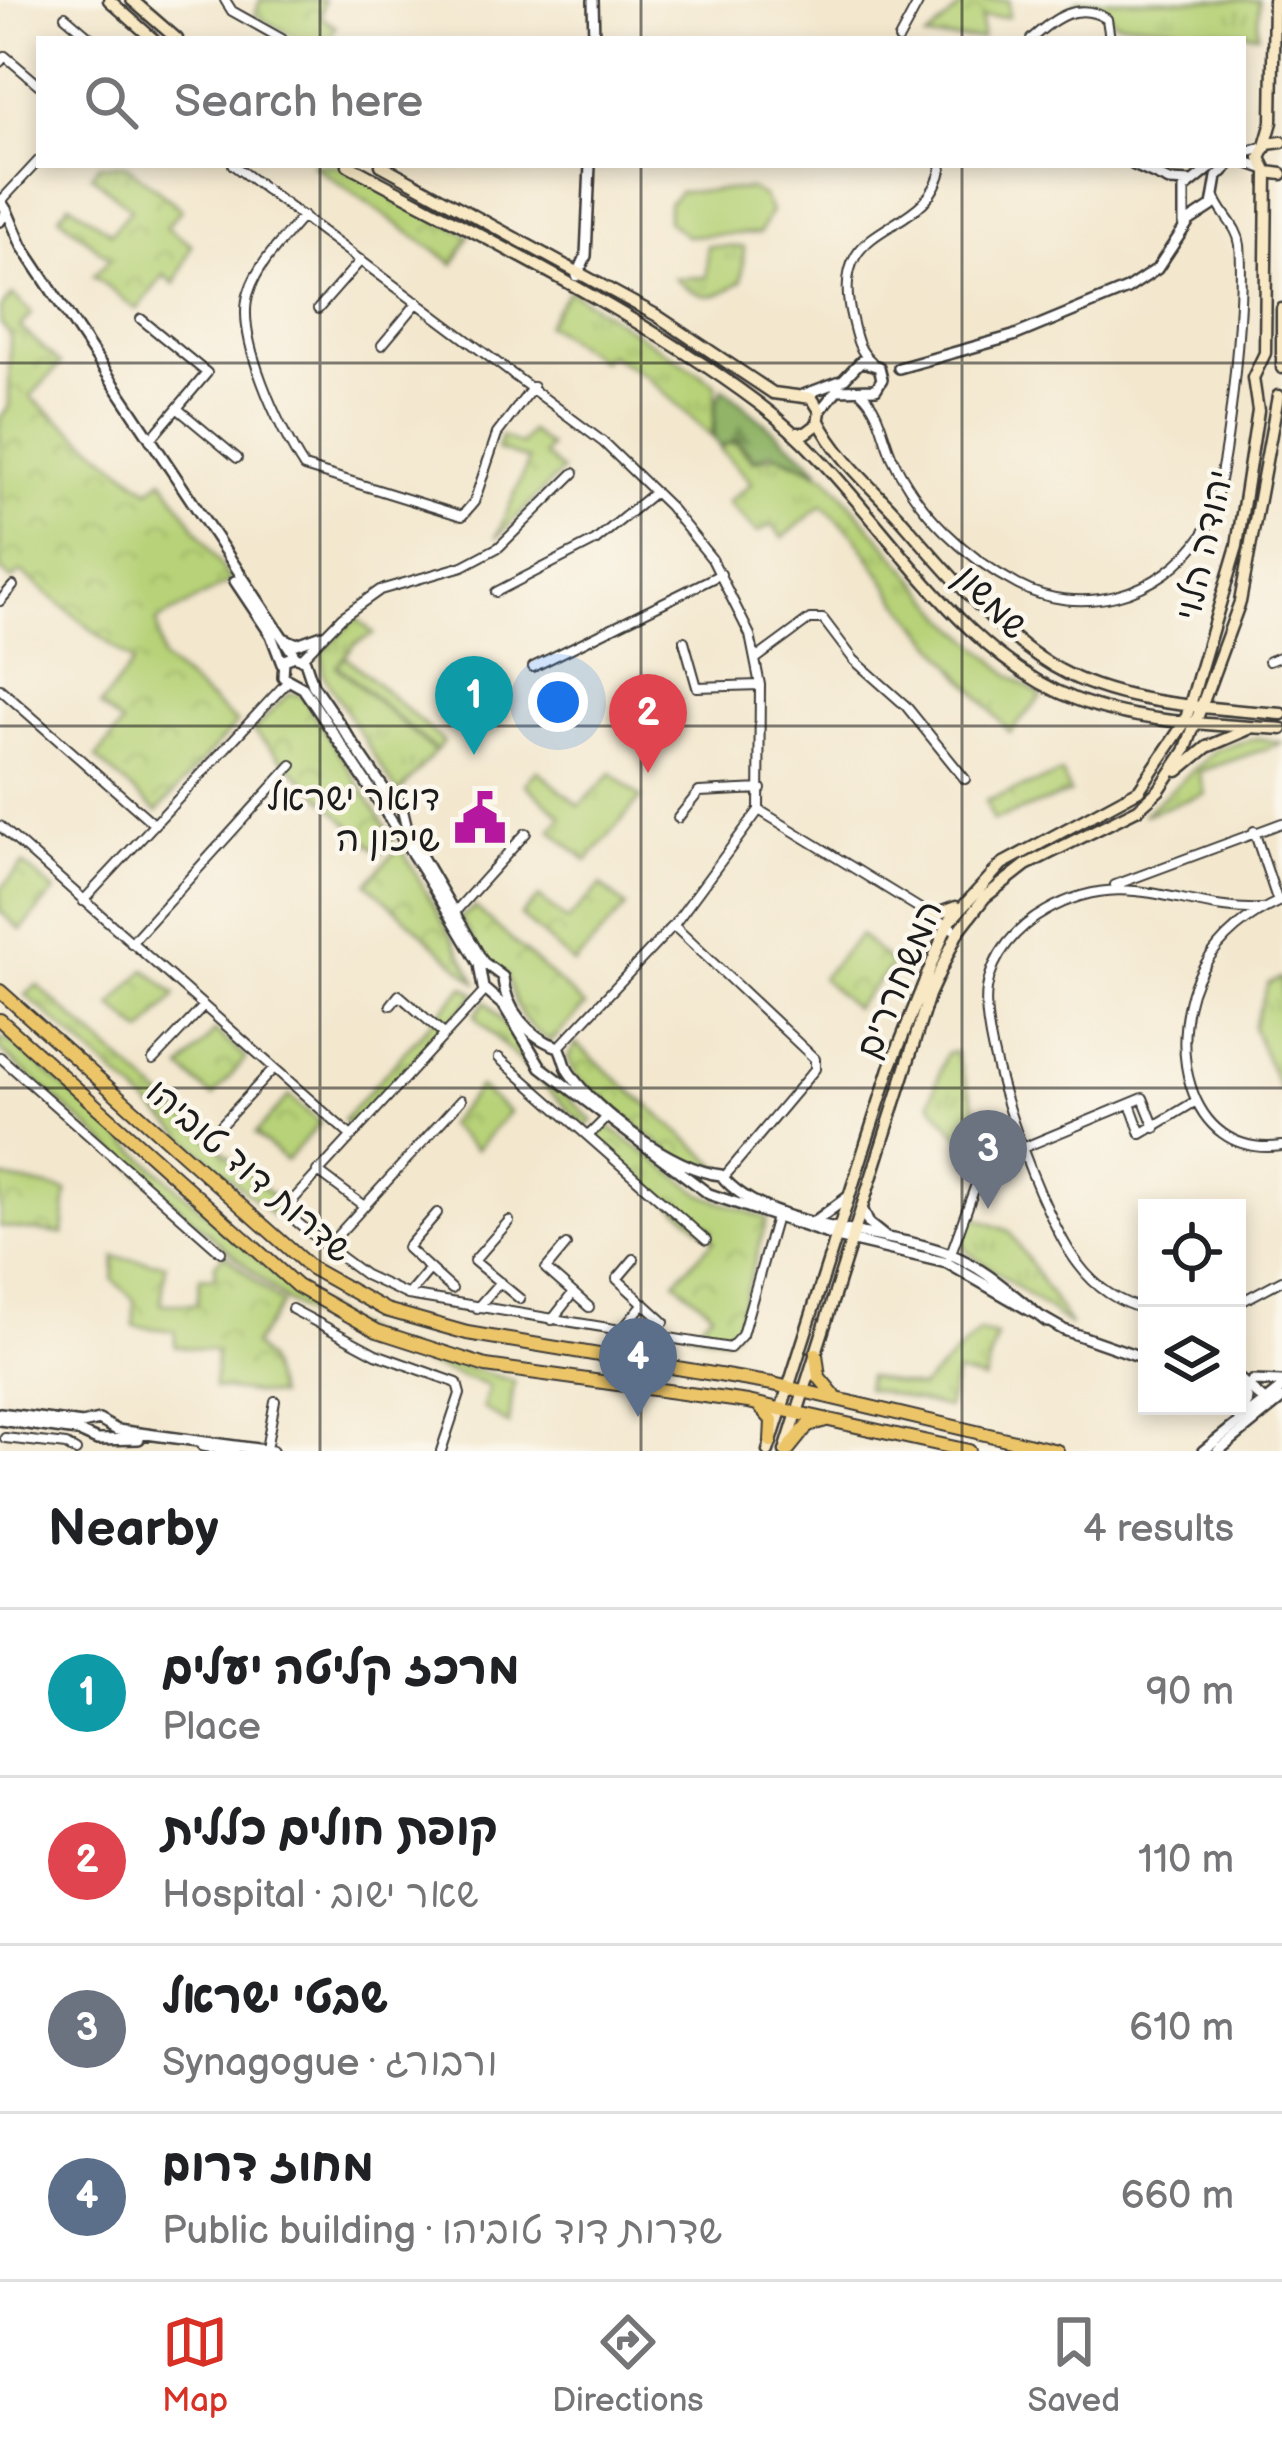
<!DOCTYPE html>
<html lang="en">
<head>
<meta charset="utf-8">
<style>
  body { margin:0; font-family:"Balsamiq Sans","Playpen Sans Hebrew",sans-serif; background:#f6f6f6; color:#202124 }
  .controls { position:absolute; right:36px; bottom:36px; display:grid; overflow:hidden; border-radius:0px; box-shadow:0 6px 18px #0003 }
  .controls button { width:108px; height:108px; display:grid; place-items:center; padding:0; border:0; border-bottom:3px solid #e0e0e0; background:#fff; color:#202124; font:60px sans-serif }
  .you { position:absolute; left:558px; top:702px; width:42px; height:42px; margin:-30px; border:9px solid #fff; border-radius:50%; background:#1a73e8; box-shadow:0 0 0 18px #1a73e833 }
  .badge { display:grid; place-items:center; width:78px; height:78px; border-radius:50%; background:#d93025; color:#fff; font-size:39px; font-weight:700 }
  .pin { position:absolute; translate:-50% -99px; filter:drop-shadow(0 3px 6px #0008) }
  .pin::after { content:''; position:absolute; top:63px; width:42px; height:36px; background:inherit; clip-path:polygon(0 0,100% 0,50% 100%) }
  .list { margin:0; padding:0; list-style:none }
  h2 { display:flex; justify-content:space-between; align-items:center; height:156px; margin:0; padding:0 48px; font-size:51px }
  h2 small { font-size:39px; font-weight:400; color:#757577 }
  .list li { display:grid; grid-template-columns:78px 1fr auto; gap:36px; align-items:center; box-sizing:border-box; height:168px; padding:0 48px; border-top:3px solid #e0e0e0 }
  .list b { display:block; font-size:45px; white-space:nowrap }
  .list p { margin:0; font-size:39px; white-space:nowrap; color:#757577 }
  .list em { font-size:39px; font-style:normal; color:#757577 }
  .icon { flex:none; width:66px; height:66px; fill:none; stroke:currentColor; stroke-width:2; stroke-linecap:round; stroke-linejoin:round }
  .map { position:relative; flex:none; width:1282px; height:1451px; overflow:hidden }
  .search { position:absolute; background:#fff; box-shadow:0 6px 18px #0003; left:36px; right:36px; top:36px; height:132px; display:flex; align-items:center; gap:30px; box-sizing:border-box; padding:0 42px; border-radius:0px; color:#757577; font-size:45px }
  .sheet { height:828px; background:#fff }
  nav { display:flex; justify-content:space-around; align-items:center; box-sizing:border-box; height:168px; border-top:3px solid #e0e0e0; background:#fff; font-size:33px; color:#757577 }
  nav a { display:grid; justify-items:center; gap:6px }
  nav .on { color:#d93025 }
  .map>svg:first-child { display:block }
</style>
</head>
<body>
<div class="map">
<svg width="1282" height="1451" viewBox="0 0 1282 1451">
  <defs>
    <pattern id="grass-tufts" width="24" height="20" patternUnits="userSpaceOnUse" patternTransform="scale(3)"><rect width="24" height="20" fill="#b7d278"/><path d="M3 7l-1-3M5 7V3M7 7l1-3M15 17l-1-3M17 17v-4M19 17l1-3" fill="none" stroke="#9db467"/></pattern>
    <pattern id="forest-firs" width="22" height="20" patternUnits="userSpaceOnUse" patternTransform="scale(3)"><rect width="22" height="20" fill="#91b468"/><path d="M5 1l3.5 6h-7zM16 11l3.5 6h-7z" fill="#769255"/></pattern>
    <pattern id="park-crowns" width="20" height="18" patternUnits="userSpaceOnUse" patternTransform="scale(3)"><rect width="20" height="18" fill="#b7d278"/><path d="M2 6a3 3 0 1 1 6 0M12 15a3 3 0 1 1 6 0" fill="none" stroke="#9db467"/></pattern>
  </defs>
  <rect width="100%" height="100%" fill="#fbf7ec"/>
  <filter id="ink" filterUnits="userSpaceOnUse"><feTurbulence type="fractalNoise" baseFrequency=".00833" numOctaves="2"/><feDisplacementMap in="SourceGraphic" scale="24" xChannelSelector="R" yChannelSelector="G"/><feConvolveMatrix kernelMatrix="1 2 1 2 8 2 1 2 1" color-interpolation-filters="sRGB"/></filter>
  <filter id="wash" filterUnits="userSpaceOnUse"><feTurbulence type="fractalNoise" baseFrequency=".004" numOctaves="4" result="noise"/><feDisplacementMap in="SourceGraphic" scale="48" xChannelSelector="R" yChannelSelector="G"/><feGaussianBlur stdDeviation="2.7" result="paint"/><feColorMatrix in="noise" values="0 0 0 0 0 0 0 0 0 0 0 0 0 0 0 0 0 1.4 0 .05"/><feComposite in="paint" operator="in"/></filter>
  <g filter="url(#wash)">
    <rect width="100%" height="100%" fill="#f3e7cd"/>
    <!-- grass -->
    <path fill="url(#grass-tufts)" stroke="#6a774a" stroke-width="3" d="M1078,0H1259L1258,34L1115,22C1104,4 1091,5 1072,5Z
      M707,246L744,247L742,280C716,302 699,300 675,278L707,277Z
      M569,290L716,384L712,437L646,376L608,354L601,361L546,325Z
      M727,443L737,444L753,461L778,455L827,476L952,622L1012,677L1042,696L1010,733L897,599L855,536L822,505L783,538L772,525L757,533L727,502L752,483L720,449Z
      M356,618L374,634L356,643L336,666L435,752L398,794L323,674V652Z
      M1257,738L1282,743L1199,772L1205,794L1143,815L1217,749Z
      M537,770L579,806L612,773L641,798L587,861L551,830L562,816L525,784Z
      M1282,978V1089L1280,1090L1253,1028L1268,983Z
      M37,985L284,1206L273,1216L26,995Z
      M0,1037L20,1048L274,1273L321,1308L384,1344L514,1381L509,1425L483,1408L489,1386L355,1341L286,1301L0,1050Z
      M955,1052L992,1152L980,1161L930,1102L946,1054Z
      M971,1216L1009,1231L1071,1326L967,1251L963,1243Z
      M979,1332L997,1336L984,1380L956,1373L947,1408L866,1388L868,1376L920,1388Z"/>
    <!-- forest -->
    <path fill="url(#forest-firs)" stroke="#566842" stroke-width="3" d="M723,388L812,462L820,470L771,452L755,459L737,440L720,447L714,439L715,406Z"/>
    <!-- park -->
    <path fill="url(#park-crowns)" stroke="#6a774a" stroke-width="3" d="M260,0H324L321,17L336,27L329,39H299L255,15Z
      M968,0H1009V17H982V39H926Z
      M99,165H126L182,209L166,227L192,245L175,284L164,275L137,310L93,276L110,259L59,216L70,203L111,233L131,209L91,175Z
      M313,165H339L469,236L454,264Z
      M13,295L32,313L20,327L61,364L30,397L149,490L163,479L231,581L157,621L162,659L237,723L157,812L96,758L122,725L100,706L133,663L21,572L12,580L0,570V418L9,407L10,334L0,323V308Z
      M530,431L550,447L544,455L562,471L496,538L529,460L497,450L501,436L521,445Z
      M345,656L444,742L436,751L337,665Z
      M289,693L302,696L394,839L380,854L253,731Z
      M1062,773L1070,793L993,821L986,801Z
      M400,846L478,984L367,883Z
      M23,864L55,891L21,930L0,911V890Z
      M601,885L626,907L574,964L521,916L539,897L567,921Z
      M475,907L585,1006L551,1042C519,1024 515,1004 506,973L490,966L460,918Z
      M860,935L893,965L854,1008L821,978Z
      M145,969L176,995L143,1033L112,1006Z
      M464,986L476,994L351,1126L343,1120Z
      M486,1001L535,1065L593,1121L586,1127L481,1023L475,1015Z
      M215,1031L246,1058L213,1097L182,1069Z
      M576,1044L719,1166L709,1177L682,1162L575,1076L568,1057Z
      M479,1087L509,1112L476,1150L447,1125Z
      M289,1096L320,1123L286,1161L255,1134Z
      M608,1126L703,1195L767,1219L734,1333L724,1338L691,1332L712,1312L675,1281L714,1240L595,1137Z
      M0,1177L67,1191L63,1234L0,1227Z
      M224,1254L282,1304L253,1345L266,1360L277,1396L214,1388L216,1351L175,1346V1331L134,1326V1300L113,1280L115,1257L166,1264L161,1304H197L200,1277L215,1278V1264Z"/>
    <!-- pitch -->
    <path fill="#b7d278" stroke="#6a774a" stroke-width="3" d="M751,189L764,197L771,211L760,233L686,236L668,221V204L679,192Z"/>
  </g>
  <g filter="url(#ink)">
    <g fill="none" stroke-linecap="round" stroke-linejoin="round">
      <!-- minor casing -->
      <g stroke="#3c3a37" stroke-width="12">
        <path id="minor" d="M225,0L232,11L282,39
          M65,16L92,39
          M899,39L920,0
          M1031,39C1053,19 1078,0 1107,19L1110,39
          M0,62L5,56L39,85
          M233,165L603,442L669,506L712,559L750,635L760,685L759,810L673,926L559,1047
          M1,201L39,160
          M303,216C284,239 258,263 249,292C234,335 280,430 304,467L462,516L474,502L497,434L533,387
          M318,309L361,260
          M141,319L207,373L150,440
          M382,345L418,302
          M871,361C858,350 856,336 852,320C825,213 929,242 942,165
          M861,392C880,409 882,435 892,457C917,512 965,557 1018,585C1048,601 1083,604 1116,596C1151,587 1183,565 1203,534C1228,494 1245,295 1240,245C1238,226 1221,215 1215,197
          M178,409L237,458
          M496,592L595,541L655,492
          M0,601L13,586
          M684,641L697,687L760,685
          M302,658L342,617L380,590L463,566L499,547L574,473
          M757,658L810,619H823L854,660L906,706L965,779
          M1269,661L1282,656
          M533,667L721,574
          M0,689L154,824
          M759,810L958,932
          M678,818L699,792L761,789
          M0,826L350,1135
          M1254,831L1278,902
          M1115,885L1282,823
          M1282,900C1250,914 1222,935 1204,966C1164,1033 1183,1160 1282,1146
          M83,901L288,681
          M454,913L526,833
          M674,926L815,1059V1069L724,1177
          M131,943L292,765
          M485,991L293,1200L297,1222L327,1247L365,1275L408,1295L730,1348L742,1335L776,1217
          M391,1005L399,995L444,1034
          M0,1057L221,1252
          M499,1058L706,1240
          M153,1060L204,1006
          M1130,1104L1141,1134L1196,1101
          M222,1124L274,1068
          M588,1136L606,1118
          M317,1171L364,1206
          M437,1213L407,1248L452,1289
          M509,1221L474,1261L520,1299
          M566,1245L546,1269L589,1307
          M327,1247L461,1100
          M950,1256L979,1176L996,1159L1143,1098L1155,1128
          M634,1259L617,1279L664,1322
          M408,1295L430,1269
          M1237,1304L1282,1280
          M477,1308L500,1282
          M292,1309L376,1354L457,1383L460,1394L441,1451
          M1147,1310C1120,1303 1096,1288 1079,1265C1043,1220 978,1045 987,989C992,955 1017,927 1046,911C1129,864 1181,912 1261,909
          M552,1320L573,1293
          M620,1332L644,1303
          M5,1438L66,1445L76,1451
          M266,1449L275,1401"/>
      </g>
      <!-- tertiary casing -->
      <g stroke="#3c3a37" stroke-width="14">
        <path id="tertiary" d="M593,0L594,39
          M1243,153L1263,148
          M1243,161L1263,168
          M1134,165L1169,181L1191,182
          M0,200L7,211L0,221
          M7,211L22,246L295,656
          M1184,227V189L1214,165
          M577,276L586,256L590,165
          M899,368L1013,336L1127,289L1157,269L1189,221L1212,206L1217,177L1229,165
          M803,395L843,380L861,361L879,367L882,379L876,389L837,390L820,411
          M235,581L271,635L282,664
          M283,638L297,644L322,635
          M862,1208L869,1224L884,1236
          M814,1222L848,1197
          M1047,1322C1016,1298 985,1267 947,1253C883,1229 764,1231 721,1175C675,1171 595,1112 569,1072C564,1064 564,1056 559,1047C529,1038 505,1009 503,977L483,962L408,833L401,804L384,789L313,685L305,661L295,656L284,660L283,677L303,688C365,780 424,868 479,964L483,988L504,1006L541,1067L709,1194L837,1237L947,1263L1064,1330L1147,1359
          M1237,1377L1268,1404
          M1252,1381L1282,1382
          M1237,1384L1247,1398L1244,1417
          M0,1413L82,1424L99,1420L117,1430L272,1451
          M0,1420L77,1431L97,1440L139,1439
          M203,1446L234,1451
          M1203,1451L1282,1388
          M1218,1451L1282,1399"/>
      </g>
      <!-- secondary casing -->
      <g stroke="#3c3a37" stroke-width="15">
        <path id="secondary" d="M109,0L153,39
          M132,0L177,39
          M1282,142L1267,144L1260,158L1267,172L1282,174
          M1265,146L1272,122L1274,0
          M348,165C487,240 632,309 758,403C871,487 943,649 1075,699C1139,724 1214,724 1282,729
          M381,165L656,315L773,393L812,398L820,411L818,424L806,433H794
          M1282,368V309
          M819,421C838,460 879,493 907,526C1044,685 1073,699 1282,714
          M1178,771L1207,747L1249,729
          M934,915L956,907
          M768,1451L890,1068L948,923L1002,864L1139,790L1185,722L1237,546L1258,411L1253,378L1265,353L1267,172
          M785,1451L929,995L958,932L985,897L1026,865L1138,809L1159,790L1185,751L1240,602L1278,396"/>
      </g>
      <!-- trunk casing -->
      <g stroke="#3c3a37" stroke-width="16">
        <path id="trunk" d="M0,991L311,1268L386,1310L467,1333L773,1384L1057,1451
          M0,1020L297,1286L377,1331L486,1366L748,1402L969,1451
          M816,1354L819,1377L834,1395
          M760,1407L772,1420L771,1441
          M787,1451L808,1425L826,1420"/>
      </g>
      <!-- minor -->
      <use href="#minor" stroke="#fff" stroke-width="8"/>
      <!-- tertiary -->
      <use href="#tertiary" stroke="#fff" stroke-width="9"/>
      <!-- secondary -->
      <use href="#secondary" stroke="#f8e8c3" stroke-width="10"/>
      <!-- trunk -->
      <use href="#trunk" stroke="#edc569" stroke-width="12"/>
    </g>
  </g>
  <!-- grid -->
  <path fill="none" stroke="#1c1c1c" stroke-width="3" stroke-opacity="0.55" d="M320,0V39M641,0V39M962,0V39M320,165V1451M641,165V1451M962,165V1451M0,363H1282M0,726H1282M0,1088H1282"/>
  <!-- icons -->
  <defs>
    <g id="civic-bare" transform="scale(4.14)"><path d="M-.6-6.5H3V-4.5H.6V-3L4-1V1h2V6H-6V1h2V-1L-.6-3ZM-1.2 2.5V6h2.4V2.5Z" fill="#b5179e" stroke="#fbf7ec" stroke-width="2.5" paint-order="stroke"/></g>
  </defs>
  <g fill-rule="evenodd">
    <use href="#civic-bare" x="480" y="818"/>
  </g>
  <g text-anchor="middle" stroke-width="9" stroke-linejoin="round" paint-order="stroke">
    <!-- street labels -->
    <g font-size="36" fill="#1c1c1c" stroke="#fbf7ec">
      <text transform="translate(1203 545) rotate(-77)" y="13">יהודה הלוי</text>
      <text transform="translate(992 601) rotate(46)" y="13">שמשון</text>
      <text transform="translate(898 979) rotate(-67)" y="13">המשחררים</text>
      <text transform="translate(250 1170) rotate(41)" y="13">שדרות דוד טוביהו</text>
    </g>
    <!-- poi labels -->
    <g font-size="36" fill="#1c1c1c" stroke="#fbf7ec" text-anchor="end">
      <text x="440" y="810">דואר ישראל<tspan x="440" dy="41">שיכון ה</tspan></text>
    </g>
  </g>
</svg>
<div class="controls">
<button><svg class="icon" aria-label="locate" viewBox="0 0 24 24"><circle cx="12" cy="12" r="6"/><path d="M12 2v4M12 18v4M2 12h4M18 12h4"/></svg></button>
<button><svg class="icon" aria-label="layers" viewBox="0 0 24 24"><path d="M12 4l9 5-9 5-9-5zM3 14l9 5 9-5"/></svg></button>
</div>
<div class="you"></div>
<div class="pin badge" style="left:474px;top:755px;background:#0f9aa8">1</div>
<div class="pin badge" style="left:648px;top:773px;background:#e0444e">2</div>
<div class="pin badge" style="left:988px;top:1209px;background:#6b7280">3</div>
<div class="pin badge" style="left:638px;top:1417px;background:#5c6f8a">4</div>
<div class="search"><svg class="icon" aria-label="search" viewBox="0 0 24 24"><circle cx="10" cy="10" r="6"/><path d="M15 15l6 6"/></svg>Search here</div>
</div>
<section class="sheet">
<h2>Nearby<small>4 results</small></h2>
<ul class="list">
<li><span class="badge" style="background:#0f9aa8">1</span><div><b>מרכז קליטה יעלים</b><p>Place</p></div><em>90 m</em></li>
<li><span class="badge" style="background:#e0444e">2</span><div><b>קופת חולים כללית</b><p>Hospital · שאר ישוב</p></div><em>110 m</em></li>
<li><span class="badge" style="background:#6b7280">3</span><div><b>שבטי ישראל</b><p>Synagogue · ורבורג</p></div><em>610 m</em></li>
<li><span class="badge" style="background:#5c6f8a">4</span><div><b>מחוז דרום</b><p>Public building · שדרות דוד טוביהו</p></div><em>660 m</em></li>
</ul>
</section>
<nav>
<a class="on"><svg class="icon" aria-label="map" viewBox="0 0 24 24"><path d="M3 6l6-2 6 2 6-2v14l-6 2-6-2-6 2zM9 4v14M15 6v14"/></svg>Map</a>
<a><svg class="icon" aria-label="directions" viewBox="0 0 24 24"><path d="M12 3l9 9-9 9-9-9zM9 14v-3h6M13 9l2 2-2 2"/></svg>Directions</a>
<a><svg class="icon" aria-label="saved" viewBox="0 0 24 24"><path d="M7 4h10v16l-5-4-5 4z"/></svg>Saved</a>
</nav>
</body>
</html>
